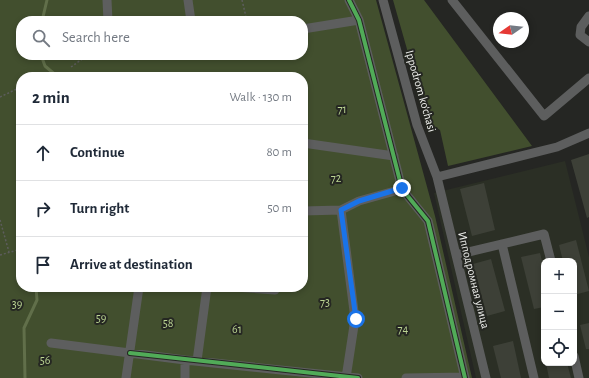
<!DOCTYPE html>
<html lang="en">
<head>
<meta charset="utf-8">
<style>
  body { margin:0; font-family:"Alegreya Sans",sans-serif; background:#f2f2f3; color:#1f2937 }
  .controls { position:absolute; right:12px; bottom:12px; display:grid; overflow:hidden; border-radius:8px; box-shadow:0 2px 6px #0003 }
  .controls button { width:36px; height:36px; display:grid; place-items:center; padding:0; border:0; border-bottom:1px solid #e0e1e3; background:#fff; color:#1f2937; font:20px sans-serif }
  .compass { position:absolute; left:493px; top:12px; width:36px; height:36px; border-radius:50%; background:#fff; box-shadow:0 2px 6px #0003; rotate:256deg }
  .stop { position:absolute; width:12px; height:12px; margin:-9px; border:3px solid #1a73e8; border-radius:50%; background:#fff }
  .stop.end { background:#1a73e8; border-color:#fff; box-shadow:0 1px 4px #0008 }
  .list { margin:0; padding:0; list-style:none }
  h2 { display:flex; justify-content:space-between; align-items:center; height:52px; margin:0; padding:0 16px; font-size:17px }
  h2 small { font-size:13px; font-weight:400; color:#747a83 }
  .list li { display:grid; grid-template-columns:26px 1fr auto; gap:12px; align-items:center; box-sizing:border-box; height:56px; padding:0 16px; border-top:1px solid #e0e1e3 }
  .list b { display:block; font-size:15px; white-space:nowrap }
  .list em { font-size:13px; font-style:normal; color:#747a83 }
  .icon { flex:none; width:22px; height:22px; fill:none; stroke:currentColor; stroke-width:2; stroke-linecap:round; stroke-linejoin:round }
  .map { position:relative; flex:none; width:589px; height:378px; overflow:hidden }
  .search { position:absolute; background:#fff; box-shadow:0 2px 6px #0003; left:16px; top:16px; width:292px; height:44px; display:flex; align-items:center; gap:10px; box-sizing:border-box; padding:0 14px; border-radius:16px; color:#747a83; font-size:15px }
  .panel { position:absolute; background:#fff; box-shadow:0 2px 6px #0003; left:16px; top:72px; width:292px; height:220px; border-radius:16px }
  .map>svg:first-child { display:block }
</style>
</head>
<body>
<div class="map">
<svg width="589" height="378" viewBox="0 0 589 378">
  <rect width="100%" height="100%" fill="#252623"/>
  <!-- built -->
  <path fill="#2b2f25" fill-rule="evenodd" d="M565,161L589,257V378H476L434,193ZM544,261H574V363H544Z"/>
  <!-- green -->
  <path fill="#424f2e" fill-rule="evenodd" d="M0,0H376L435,216L472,378H0ZM21,21H303V55H21ZM21,77H303V287H21Z
    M393,0H424L532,146L448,166L440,130L428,123Z"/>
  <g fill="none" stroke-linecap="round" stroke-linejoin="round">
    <!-- stream -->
    <path stroke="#616f4a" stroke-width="3" d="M42,21L47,0
      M41,55L45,66L58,77
      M25,378L24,328L37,300L36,287"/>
  </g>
  <!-- building -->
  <path fill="#3d4037" d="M589,154V217L587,218L571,160Z
    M484,183L495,230L472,236L460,189Z
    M576,240L589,291L574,295V261H563L559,245Z
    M540,253L544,269V307L534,309L521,257Z
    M491,259L505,311L487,316L473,264Z
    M589,323V349H586L580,325Z
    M513,341L521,378H501L493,346Z
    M546,363H567L571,378H549Z"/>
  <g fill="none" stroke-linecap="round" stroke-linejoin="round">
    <!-- path -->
    <path stroke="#5d5d5d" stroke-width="1.5" stroke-dasharray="2 2" stroke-linecap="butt" d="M242,0L247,21
      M71,67L88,55
      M0,97L21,87
      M0,220L9,252
      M0,255L21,249"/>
    <!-- minor -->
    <path stroke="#5d5e5e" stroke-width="9" d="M107,0L108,21
      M188,0L191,21
      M349,0L359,20L402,189L428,221L465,378
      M383,0L417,125L437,177L486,378
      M452,0L544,116L589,78
      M589,16L581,27L580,35L589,42
      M303,29L359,20
      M303,143L394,156
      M437,177L557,147L589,133
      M341,210L355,319L346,378
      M303,211L341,210L359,201L402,189
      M502,244L534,378
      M456,255L544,234L551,261
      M235,287L275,290
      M51,343L185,360L358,378
      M574,356L579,378
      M185,360V378
      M197,361L207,287
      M126,378L139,287
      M406,378L465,377"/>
    <!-- cycleway casing -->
    <g stroke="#252722" stroke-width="6">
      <path id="cycleway" d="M349,0L359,20L402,189L428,221L465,378
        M130,353L358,378"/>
    </g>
    <!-- cycleway -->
    <use href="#cycleway" stroke="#51ab58" stroke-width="4"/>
  </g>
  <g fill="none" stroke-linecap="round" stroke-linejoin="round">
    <!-- route -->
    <path stroke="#1a73e8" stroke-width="5" d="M356,319L341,210L359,201L402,188"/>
  </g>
  <g text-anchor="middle" stroke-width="4" stroke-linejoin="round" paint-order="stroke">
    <!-- street labels -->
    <g font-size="12" fill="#eff0ed" stroke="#252722">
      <text transform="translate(421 91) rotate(74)" y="4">Ippodrom ko'chasi</text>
      <text transform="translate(474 280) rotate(76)" y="4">Ипподромная улица</text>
    </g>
    <!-- park labels -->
    <g font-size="12" fill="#bbd492" stroke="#252722">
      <text x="342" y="113">71</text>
      <text x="336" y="182">72</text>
      <text x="325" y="306">73</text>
      <text x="17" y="308">39</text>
      <text x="101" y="322">59</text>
      <text x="168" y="327">58</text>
      <text x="237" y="333">61</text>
      <text x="403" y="333">74</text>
      <text x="45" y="364">56</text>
    </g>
  </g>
</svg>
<div class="controls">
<button>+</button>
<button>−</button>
<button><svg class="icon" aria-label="locate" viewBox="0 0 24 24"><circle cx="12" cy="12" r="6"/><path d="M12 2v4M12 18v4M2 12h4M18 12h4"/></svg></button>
</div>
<svg class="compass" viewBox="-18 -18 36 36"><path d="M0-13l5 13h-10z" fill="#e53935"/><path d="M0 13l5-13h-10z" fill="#747a83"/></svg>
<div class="stop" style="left:356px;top:319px"></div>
<div class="stop end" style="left:402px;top:188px"></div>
<div class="search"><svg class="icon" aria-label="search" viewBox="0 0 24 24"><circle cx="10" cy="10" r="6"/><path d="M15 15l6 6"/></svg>Search here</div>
<section class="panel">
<h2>2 min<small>Walk · 130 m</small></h2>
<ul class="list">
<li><svg class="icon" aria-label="ahead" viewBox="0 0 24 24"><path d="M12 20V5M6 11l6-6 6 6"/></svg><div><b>Continue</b></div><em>80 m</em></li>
<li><svg class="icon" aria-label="right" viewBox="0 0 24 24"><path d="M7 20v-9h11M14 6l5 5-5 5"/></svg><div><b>Turn right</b></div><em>50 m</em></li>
<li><svg class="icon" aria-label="arrive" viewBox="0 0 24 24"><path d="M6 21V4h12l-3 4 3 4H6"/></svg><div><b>Arrive at destination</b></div></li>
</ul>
</section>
</div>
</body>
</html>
